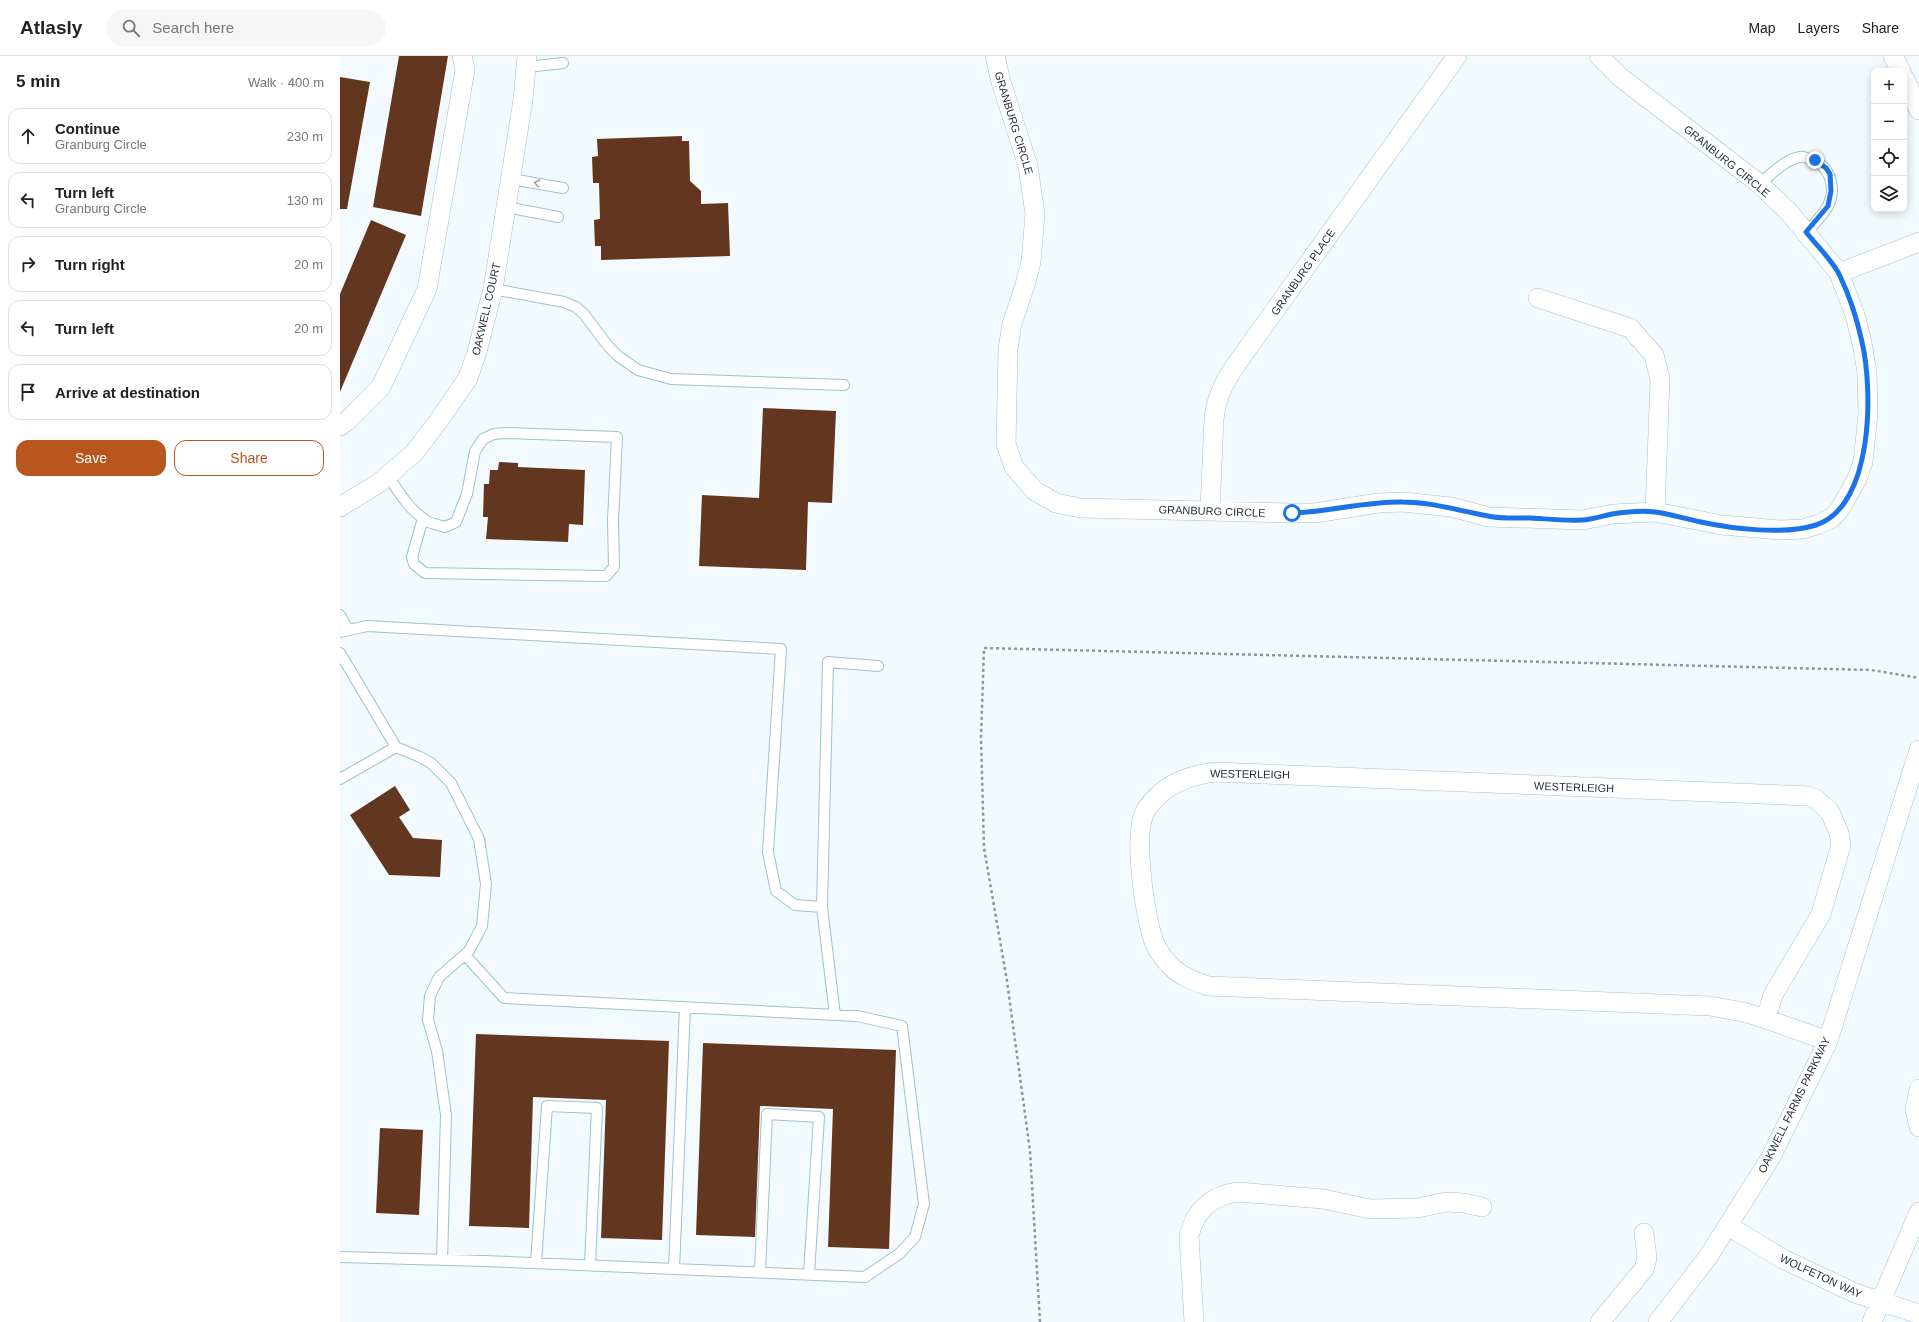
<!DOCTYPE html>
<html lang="en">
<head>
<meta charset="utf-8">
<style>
  body { margin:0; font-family:Helvetica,sans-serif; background:#f6f6f6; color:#222 }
  .controls { position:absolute; right:12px; top:12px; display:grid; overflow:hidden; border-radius:8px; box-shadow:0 2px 10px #0003 }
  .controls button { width:36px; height:36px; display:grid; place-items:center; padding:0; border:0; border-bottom:1px solid #e0e0e0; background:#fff; color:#222; font:20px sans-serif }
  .stop { position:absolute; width:12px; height:12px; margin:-9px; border:3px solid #1a73e8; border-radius:50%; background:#fff }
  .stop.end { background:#1a73e8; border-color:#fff; box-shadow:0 1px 4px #0008 }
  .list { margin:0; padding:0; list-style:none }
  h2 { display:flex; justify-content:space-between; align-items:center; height:52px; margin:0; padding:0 16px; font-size:17px }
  h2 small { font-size:13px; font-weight:400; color:#767676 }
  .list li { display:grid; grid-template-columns:26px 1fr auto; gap:12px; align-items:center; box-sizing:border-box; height:56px; margin:0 8px 8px; padding:0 8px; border:1px solid #e0e0e0; border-radius:12px }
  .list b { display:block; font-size:15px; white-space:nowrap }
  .list p { margin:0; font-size:13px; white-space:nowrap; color:#767676 }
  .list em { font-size:13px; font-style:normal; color:#767676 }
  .actions { display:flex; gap:8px; padding:12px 16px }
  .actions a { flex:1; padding:9px 0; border:1px solid #b9561e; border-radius:12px; text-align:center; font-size:14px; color:#b9561e }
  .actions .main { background:#b9561e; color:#fff }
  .icon { flex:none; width:22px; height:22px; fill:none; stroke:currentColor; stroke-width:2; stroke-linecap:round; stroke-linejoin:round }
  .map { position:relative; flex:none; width:1579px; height:1266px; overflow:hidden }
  header { display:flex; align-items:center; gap:24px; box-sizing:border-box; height:56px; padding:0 20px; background:#fff; border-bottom:1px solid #e0e0e0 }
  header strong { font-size:19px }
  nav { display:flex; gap:22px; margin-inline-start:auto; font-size:14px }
  .search { width:280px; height:36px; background:#f6f6f6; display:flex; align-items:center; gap:10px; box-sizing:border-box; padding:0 14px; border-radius:22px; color:#767676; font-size:15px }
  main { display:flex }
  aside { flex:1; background:#fff }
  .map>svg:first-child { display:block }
</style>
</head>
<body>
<header>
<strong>Atlasly</strong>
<div class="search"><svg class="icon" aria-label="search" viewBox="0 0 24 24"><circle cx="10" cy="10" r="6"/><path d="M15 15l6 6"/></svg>Search here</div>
<nav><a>Map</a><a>Layers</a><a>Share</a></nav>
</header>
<main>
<aside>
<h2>5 min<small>Walk · 400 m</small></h2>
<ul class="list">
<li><svg class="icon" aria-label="ahead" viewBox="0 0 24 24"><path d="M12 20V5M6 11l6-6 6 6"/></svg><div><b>Continue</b><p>Granburg Circle</p></div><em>230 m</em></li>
<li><svg class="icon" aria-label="left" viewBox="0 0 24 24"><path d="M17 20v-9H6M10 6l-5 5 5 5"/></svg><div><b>Turn left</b><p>Granburg Circle</p></div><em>130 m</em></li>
<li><svg class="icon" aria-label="right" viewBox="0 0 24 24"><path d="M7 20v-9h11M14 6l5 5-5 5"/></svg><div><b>Turn right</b></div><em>20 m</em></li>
<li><svg class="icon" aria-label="left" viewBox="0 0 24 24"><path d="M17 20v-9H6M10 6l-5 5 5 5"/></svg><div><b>Turn left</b></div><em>20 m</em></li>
<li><svg class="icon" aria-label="arrive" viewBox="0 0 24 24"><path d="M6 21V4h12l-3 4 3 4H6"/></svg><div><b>Arrive at destination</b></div></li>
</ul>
<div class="actions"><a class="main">Save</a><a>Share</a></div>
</aside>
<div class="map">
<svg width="1579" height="1266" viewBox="0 0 1579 1266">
  <rect width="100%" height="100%" fill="#f3fafd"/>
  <!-- building -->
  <path fill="#63361f" d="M59,0H108L81,160L33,151Z
    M0,21L30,26L7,153H0Z
    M342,80V85H349L350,125L361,135V148L388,147L390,200L261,204V190H255L254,164L260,163L259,127H253L252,101L258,100L257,83Z
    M31,164L66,179L0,336V238Z
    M423,352L496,355L492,447L468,446L466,514L359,510L362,439L419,442Z
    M159,406L178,407V411L245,414L243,469L229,468L228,486L146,483L148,461H143L144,428H149L150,414H158Z
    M55,730L70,754L59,761L73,782L102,784L100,821L49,819L10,759Z
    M136,978L329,985L322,1184L261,1182L266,1044L193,1041L189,1172L129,1170Z
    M363,987L556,994L549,1193L488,1191L493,1053L420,1050L415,1181L356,1179Z
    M40,1072L83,1074L79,1159L36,1157Z"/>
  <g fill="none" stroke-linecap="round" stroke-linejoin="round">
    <!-- service casing -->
    <g stroke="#9ec2cf" stroke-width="12">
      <path id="service" d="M187,11L223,7
        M171,123L223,132
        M1419,128C1431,119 1445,103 1460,101C1463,100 1467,102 1469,103C1490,108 1497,131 1488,150C1483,159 1473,169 1466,177
        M166,151L218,161
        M153,233L224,246L236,251L244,258L268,290L278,300L298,314L331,323L504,329
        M48,420C59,436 69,454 87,465C92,468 99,469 105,471L116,466L127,438L135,395L143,383L154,378L165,377L277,381L273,465L274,511L266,520L85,517L74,508L72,501L83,462
        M0,559L8,574
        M0,576L27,570L441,593L428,796L436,835L455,849L482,851L495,959
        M0,597L56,691L0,723
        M56,691L80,701L91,707L111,727L139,783L146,828L142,870L129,895L99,921L90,940L88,964L97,995L106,1059L102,1204
        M482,851L488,606L538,610
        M0,1201L144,1205L525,1221L559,1198L575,1181L584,1148L562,970L517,960L164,942L125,899
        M196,1207L207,1050L257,1052L250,1209
        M334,1213L345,951
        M420,1216L427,1058L479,1061L469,1218"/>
    </g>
    <!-- minor casing -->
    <g stroke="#9ec2cf" stroke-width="20">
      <path id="minor" d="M655,0L661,26L688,110L695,158L691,206L685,229L672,268L668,293L666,388L674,411L695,435L716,447L740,452L952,457H975L1038,447L1063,446L1111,451L1149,461L1243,464L1273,458L1315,456L1382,469L1440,474L1463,473L1479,468L1492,462L1500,453L1517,423L1523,406L1528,358L1527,316L1522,287L1515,259L1499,217L1448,155L1417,126L1280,21L1259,0
        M1553,0L1561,15
        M1564,22L1579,54
        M1499,217L1579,186
        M1198,242L1290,272L1314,299L1320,323L1315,456
        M0,370L7,365L41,331L87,233L125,14L122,0
        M0,451L39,427L74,397L97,367L128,322L137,296L153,233L183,44L187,0
        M870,454L874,363C876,342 884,327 895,310L1117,0
        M876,716L1468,740L1476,743L1490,756L1499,777L1501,789L1481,858L1433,939L1426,963L1403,956L1370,950L868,930C854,925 839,920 829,908C822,901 816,892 813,883C805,857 792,777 806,754C822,729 848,719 876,716Z
        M1426,963L1488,985
        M1579,1033L1575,1053L1579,1071
        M1388,1170L1443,1203L1515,1237L1579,1258
        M854,1266L849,1180C855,1154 872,1139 898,1136L983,1143L1030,1153L1078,1152L1106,1146L1124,1147L1142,1151
        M1260,1266L1304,1213L1307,1202L1304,1177
        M1318,1266L1368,1201L1431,1101L1488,985L1579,694
        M1532,1266L1579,1156"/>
    </g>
    <!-- path -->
    <path stroke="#8c969a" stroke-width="2.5" stroke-dasharray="3 3" stroke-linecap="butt" d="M700,1266L690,1095L667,925L644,792L641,681L644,592L1531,614L1579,622"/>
    <!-- service -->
    <use href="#service" stroke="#fff" stroke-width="10"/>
    <!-- minor -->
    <use href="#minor" stroke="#fff" stroke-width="19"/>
  </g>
  <!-- one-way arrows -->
  <defs><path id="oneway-chevron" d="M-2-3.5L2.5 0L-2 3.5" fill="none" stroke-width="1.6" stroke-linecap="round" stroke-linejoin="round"/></defs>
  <use stroke="#9aa0a2" href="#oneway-chevron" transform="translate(197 127) rotate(-170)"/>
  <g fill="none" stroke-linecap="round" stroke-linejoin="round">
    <!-- route -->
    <path stroke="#1a73e8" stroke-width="5" d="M952,457C989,456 1026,445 1063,446C1093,446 1119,455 1148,460C1161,463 1177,462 1191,462C1208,463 1225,465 1242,464C1252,464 1262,460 1272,458C1285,456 1301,454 1315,456C1330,458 1346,463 1361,466C1393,473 1445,479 1476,469C1534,450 1533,333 1522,286C1517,263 1510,241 1500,220C1494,206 1476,189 1466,176L1488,150L1491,135L1490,118L1486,112L1475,104"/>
  </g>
  <g text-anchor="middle" stroke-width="4" stroke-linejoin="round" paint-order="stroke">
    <!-- street labels -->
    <g font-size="11" fill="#1e2c31" stroke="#fff">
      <text transform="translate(674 67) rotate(73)" y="4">GRANBURG CIRCLE</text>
      <text transform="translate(1387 105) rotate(39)" y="4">GRANBURG CIRCLE</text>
      <text transform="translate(963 216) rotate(-55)" y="4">GRANBURG PLACE</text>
      <text transform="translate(146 253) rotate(-77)" y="4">OAKWELL COURT</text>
      <text transform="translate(872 455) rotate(2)" y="4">GRANBURG CIRCLE</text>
      <text transform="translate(910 718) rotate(1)" y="4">WESTERLEIGH</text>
      <text transform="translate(1234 731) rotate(2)" y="4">WESTERLEIGH</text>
      <text transform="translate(1454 1049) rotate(-64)" y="4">OAKWELL FARMS PARKWAY</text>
      <text transform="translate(1481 1220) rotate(25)" y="4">WOLFETON WAY</text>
    </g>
  </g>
</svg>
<div class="controls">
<button>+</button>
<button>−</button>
<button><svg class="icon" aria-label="locate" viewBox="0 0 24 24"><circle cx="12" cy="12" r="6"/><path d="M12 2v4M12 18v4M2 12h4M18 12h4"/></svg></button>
<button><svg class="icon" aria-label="layers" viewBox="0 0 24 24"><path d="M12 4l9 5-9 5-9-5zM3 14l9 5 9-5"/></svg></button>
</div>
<div class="stop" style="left:952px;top:457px"></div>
<div class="stop end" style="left:1475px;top:104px"></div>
</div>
</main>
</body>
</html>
